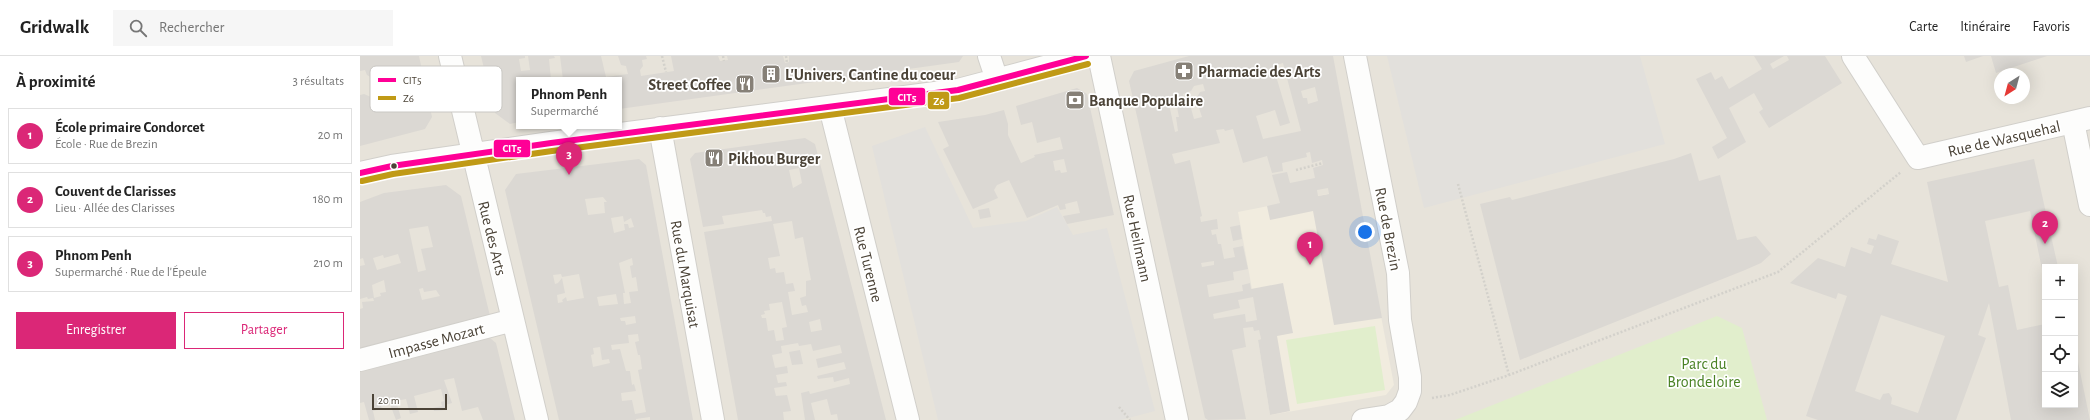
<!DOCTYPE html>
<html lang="fr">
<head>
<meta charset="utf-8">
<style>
  body { margin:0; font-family:"Alegreya Sans",sans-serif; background:#f6f6f6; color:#222 }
  .controls { position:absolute; right:12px; bottom:12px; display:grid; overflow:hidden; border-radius:0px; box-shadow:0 4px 16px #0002 }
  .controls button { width:36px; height:36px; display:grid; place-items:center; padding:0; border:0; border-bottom:1px solid #e0e0e0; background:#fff; color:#222; font:20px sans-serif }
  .compass { position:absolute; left:1634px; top:12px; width:36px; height:36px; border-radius:50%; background:#fff; box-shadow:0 4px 16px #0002; rotate:216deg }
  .scale { position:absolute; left:12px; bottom:10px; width:75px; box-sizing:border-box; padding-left:4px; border:2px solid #4b4337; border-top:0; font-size:11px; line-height:14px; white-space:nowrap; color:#4b4337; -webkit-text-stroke:3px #fff; paint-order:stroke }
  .you { position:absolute; left:1005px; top:176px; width:14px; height:14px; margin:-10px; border:3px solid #fff; border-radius:50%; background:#1a73e8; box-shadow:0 0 0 6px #1a73e833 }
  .badge { display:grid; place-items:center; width:26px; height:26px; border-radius:50%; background:#db2777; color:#fff; font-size:13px; font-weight:700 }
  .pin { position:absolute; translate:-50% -33px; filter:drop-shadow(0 1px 2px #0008) }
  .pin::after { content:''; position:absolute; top:21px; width:14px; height:12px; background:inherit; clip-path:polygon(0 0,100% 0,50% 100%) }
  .popup { position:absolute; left:156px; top:21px; width:106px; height:52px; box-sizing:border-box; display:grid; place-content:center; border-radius:0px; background:#fff; filter:drop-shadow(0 1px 3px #0005); font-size:13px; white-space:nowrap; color:#767676 }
  .popup b { font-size:15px; color:#222 }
  .popup::after { content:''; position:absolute; left:50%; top:100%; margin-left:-8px; border:8px solid transparent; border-top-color:#fff }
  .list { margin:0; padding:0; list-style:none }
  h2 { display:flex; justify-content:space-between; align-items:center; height:52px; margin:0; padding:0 16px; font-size:17px }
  h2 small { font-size:13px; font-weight:400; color:#767676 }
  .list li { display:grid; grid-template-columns:26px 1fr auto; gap:12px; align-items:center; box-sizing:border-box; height:56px; margin:0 8px 8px; padding:0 8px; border:1px solid #e0e0e0; border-radius:0px }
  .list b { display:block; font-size:15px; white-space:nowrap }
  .list p { margin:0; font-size:13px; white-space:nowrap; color:#767676 }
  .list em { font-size:13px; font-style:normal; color:#767676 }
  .actions { display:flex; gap:8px; padding:12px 16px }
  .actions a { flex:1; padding:9px 0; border:1px solid #db2777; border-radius:0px; text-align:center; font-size:14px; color:#db2777 }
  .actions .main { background:#db2777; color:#fff }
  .icon { flex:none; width:22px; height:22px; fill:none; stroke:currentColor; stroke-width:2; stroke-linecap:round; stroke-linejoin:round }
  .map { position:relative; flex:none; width:1730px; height:364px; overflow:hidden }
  header { display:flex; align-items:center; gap:24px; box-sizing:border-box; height:56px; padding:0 20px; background:#fff; border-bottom:1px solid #e0e0e0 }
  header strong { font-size:19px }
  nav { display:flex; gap:22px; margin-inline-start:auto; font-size:14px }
  .search { width:280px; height:36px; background:#f6f6f6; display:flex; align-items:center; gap:10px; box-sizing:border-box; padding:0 14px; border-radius:0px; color:#767676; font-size:15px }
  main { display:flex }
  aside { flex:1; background:#fff }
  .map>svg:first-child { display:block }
</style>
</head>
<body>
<header>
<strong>Gridwalk</strong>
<div class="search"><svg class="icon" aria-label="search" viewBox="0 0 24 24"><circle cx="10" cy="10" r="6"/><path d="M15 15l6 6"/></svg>Rechercher</div>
<nav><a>Carte</a><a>Itinéraire</a><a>Favoris</a></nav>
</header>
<main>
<aside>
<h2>À proximité<small>3 résultats</small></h2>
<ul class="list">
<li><span class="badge">1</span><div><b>École primaire Condorcet</b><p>École · Rue de Brezin</p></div><em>20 m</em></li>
<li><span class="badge">2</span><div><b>Couvent de Clarisses</b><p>Lieu · Allée des Clarisses</p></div><em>180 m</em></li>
<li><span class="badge">3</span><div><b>Phnom Penh</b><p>Supermarché · Rue de l'Épeule</p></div><em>210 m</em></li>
</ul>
<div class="actions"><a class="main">Enregistrer</a><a>Partager</a></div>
</aside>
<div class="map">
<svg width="1730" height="364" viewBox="0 0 1730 364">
  <rect width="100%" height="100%" fill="#f3f1ed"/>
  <!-- residential -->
  <path fill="#e7e3da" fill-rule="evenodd" d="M0,0H1730V364H0ZM1640,18H1664V42H1640ZM159,24H259V70H159ZM1685,211H1715V349H1685Z"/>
  <!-- education -->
  <path fill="#f1ecdf" d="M997,132L1034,329L1026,339L910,359L898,284L901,283L878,156Z"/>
  <!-- green -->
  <path fill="#e1eecc" d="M1357,260L1382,272L1407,364H1095Z
    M1015,270L1025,334L937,348L926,284Z"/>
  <!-- parking -->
  <path fill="#e2e0dc" d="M1027,0H1280L1305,88L1064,152Z
    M565,71L613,172L666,165L697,151L713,179L747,172L795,355L761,364H578L512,90Z"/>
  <!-- building -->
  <path fill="#dbd8d3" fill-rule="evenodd" d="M0,0H59L72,61L65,73L0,90V39L4,38L25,47L36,45L31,24L19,26L7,19L5,14L0,15Z
    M121,0H165V2L159,3L161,15L170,14L168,0H194L195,2L189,3L191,24H159V66L150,68L135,57Z
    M200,0H241L246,21L268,18L266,10L261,9L258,0H286L287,3L282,4L283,10L280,14L281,20L314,15L311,0H358L360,5L368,4L367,0H423L425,7L429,6V0H603L599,6L259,53V24H203Z
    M829,0H973L1022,262L974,269L953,155L910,164L907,150L920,147L912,119L927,116L930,127L955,122L953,112L963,109L962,104L952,107L950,96L946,97L947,101L922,107L923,115L912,117L907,100L883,107L873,73L865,75L864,73L856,74L860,87L812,98L815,108L830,104L842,160L840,161L841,166L857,163L858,173L851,174L852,179L856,178L858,188H861L864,203L875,201L873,192L883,190L888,213L873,216L874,224L847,229L849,241L883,235L882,229L890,227L891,233L923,227L933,277L917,280L930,355L910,359L898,284L901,283L899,274L894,275L893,271L883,272L886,291L872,294L886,363L848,364L845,362L769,25L774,15ZM923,7L941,75L903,83L896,60L915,54L920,70L930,67L913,10ZM843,28L845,35L840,36L836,43L842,61L834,63L829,45L825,46L823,38L831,35L834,30ZM955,31L958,45L948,48L947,42H943L941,35ZM816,46L819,61H816L818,75L815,76L809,48ZM968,132L969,138L958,140L957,134ZM854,205V209L842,211L841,207ZM893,241L897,264L886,266L885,258L854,263L853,258L880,252L878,244Z
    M1394,0H1424L1410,8L1413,13L1429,4L1427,0H1465L1482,27L1409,72L1399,56L1403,53L1394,37L1369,52L1386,86L1358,103L1352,91L1367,82L1336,23L1351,16L1355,24L1362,20L1369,33L1402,13Z
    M1604,0H1623L1606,6Z
    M1631,0H1687L1636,17Z
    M717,32L727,38L754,159L707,168L703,160L720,157L717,145L705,148L706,153L700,154L698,149L667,162L649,124L637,129L634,134L638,142L613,153L583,93L589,90L578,66L625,59L644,54L648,68V79L661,107L675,101L674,99L703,93L700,81L677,87L672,66L661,69L656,50ZM704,103L707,116L701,117L700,114L695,115L693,105Z
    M445,82L455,88L526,364H478L477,358L471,359L467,343L451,347L455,364H445L441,337L449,335L450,338L490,328L489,322L474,326L473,321L458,323L457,320L486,313L484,306L458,312L456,303L482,297L480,289L453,295L451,288L439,290L438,287L421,290L422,297L412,299L415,312L427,310L428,317L416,319L418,327L426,326L427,330L414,332L416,340L427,339L431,355L423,356L424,364H378L344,176L412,165L411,160L406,161L405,157H403L402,154L362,160L364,168L343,171L330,103L335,97ZM439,112L442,127L433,132L429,114ZM432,165L435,183L443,181L451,224L446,225V240L440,242L442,250L446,249L448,256L432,259L428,236L435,235L433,227L426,228L424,216L416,217L415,212L410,213L408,202L420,200L413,168ZM422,246L427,271L422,272L424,284L416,285L414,274L408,275L406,262H402L401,259L405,258L404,255L410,254L409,248ZM460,263L462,274L451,276L449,266Z
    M1331,97L1339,125L1360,119L1377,184L1396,180L1411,198L1401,207L1385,214L1160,304L1120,148L1150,141L1152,144L1314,103Z
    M279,103L286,109L333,364H290V361L276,363V364H199L145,134L156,118ZM243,141L247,146H244L245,157L228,159L225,143ZM263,160L264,166L271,162L274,171L269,172L268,168H264L265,174L254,177L251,162ZM272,202L273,209L270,210L272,222L276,221L278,235L269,236L271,247L264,248L263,237H265L259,207ZM201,218L202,221L219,218L224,242L207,245L206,241L202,244L203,246L198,247L197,239L205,237L202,222L198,227L195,228L193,219ZM256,238L258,248L239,250L237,241ZM275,260L276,267L266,269L265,265H261L260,262ZM278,278L279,285L275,286L278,299H280L282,313L278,314L286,356L275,358L272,344L262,345L261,337L276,335L274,328L272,329L270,315H266L260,293L252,294L251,289L269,287L268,279ZM240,291L242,304L249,303L250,307L233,311L231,299L234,298L233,292Z
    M1674,103L1698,211H1685L1684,223L1670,155L1625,165L1639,231L1648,229L1657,274L1685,268V349H1715L1716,296L1730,364H1651L1629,247L1618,279L1626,282L1596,364H1458L1446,360L1487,240L1478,237L1476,243L1430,227L1458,202L1485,211L1491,191L1511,198L1514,190L1507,188L1509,182L1516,184L1518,178L1539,185L1531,208L1588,226L1567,126ZM1521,259L1585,280L1558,357L1531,348L1532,342L1529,337L1523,338L1520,344L1495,335Z
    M86,129L101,140L130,260L0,293V253L3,252L2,246L14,245L13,242L8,243L7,241L0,243V210L5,209L3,202L0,203V146L24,137ZM68,170L73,191L61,193L66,214L58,216L49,173ZM38,198L41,207L17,214L13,202L23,199L24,202ZM24,224L26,236L20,237L21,240L14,242L12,229ZM63,232L64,236L76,234L80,240L62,244L59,233Z
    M629,152L631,161L620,163L618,154Z
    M880,169L882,183L873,185L870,171Z
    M130,282L136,287L155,364H123L118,351L102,355L94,322L84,324L92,347L85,349L86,354L74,355L73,352L82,350L81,346L84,345L81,333L54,340L58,356L50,358L46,343L36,345L41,362L36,364L30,348L21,350L22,353L13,355L15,364H9L4,346L0,347V316Z
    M440,294L443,308L432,309L429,296Z"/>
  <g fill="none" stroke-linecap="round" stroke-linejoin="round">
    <!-- minor casing -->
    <g stroke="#d1cfca" stroke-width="24">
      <path id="minor" d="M90,0L177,364
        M629,0L637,24
        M739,0L817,364
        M995,0L1038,217L1040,264L1050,321V335L1046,346L1040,354L1029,360L1003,364
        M1493,0L1558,102L1730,62
        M470,51L548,364
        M1713,66L1730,149
        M300,72L353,364
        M0,117L32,110L191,87L598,34L726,0
        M0,304L153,264"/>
    </g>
    <!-- path -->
    <path stroke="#d3d1cb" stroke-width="2.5" stroke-dasharray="2 2" stroke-linecap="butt" d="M302,0L306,16
      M363,0L364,5
      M426,0L427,7
      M936,114L963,107
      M1098,128L1149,319
      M1072,342L1090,339L1149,319L1418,216L1541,116
      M759,351L770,364"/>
    <!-- minor -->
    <use href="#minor" stroke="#fdfdfc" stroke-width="22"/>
    <!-- bus-1 casing -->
    <g stroke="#fff" stroke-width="9">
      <path id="bus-1" d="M0,117L32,110L191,87L598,34L726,0"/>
    </g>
    <!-- bus-2 casing -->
    <g stroke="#fff" stroke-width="9">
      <path id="bus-2" d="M2,125L33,118L192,95L599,42L728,8"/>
    </g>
    <!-- bus-1 -->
    <use href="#bus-1" stroke="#ff0096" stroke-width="6"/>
    <!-- bus-2 -->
    <use href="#bus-2" stroke="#c09a16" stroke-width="6"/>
  </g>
  <!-- icons -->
  <defs>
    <g id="pharmacy-square" transform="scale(1)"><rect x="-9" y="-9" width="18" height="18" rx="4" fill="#868077" stroke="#fff"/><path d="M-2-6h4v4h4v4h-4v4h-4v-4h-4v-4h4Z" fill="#fff"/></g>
    <g id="building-square" transform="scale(1)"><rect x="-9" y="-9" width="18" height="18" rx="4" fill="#868077" stroke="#fff"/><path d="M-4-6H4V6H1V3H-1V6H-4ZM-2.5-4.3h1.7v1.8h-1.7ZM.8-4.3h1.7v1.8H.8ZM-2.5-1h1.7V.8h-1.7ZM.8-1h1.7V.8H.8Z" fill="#fff"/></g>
    <g id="restaurant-square" transform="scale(1)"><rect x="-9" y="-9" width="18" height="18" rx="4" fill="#868077" stroke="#fff"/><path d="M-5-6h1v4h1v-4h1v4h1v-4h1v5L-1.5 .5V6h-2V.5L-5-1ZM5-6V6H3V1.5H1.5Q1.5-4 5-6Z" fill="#fff"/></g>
    <g id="bank-square" transform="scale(1)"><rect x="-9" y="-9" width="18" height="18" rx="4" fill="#868077" stroke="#fff"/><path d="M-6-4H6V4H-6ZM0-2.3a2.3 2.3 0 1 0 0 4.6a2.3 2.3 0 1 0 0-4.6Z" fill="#fff"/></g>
  </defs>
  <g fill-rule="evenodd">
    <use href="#pharmacy-square" x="824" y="15"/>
    <use href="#building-square" x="411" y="18"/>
    <use href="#restaurant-square" x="385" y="28"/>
    <use href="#bank-square" x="715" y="44"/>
    <use href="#restaurant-square" x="354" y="102"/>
  </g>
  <!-- markers -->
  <circle fill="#4b4337" stroke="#fff" stroke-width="1.5" cx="34" cy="110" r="3.5"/>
  <g text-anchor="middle" stroke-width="3.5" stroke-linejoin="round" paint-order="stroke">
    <!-- poi labels -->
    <g font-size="16" font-weight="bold" fill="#4b4337" stroke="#fff" text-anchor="start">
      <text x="838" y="21">Pharmacie des Arts</text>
      <text x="425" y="24">L'Univers, Cantine du coeur</text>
      <text x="371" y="34" text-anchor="end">Street Coffee</text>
      <text x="729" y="50">Banque Populaire</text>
      <text x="368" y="108">Pikhou Burger</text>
    </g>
    <!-- street labels -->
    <g font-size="16" fill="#4b4337" stroke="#fff">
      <text transform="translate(1644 82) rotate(-13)" y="6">Rue de Wasquehal</text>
      <text transform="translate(1029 173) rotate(79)" y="6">Rue de Brezin</text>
      <text transform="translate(133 182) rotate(76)" y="6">Rue des Arts</text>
      <text transform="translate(778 182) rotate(78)" y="6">Rue Heilmann</text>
      <text transform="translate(509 208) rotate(76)" y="6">Rue Turenne</text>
      <text transform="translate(326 218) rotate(80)" y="6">Rue du Marquisat</text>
      <text transform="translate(76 284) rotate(-15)" y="6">Impasse Mozart</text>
    </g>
    <!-- park labels -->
    <g font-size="16" fill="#4a8225" stroke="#fff">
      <text x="1344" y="313">Parc du<tspan x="1344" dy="18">Brondeloire</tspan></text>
    </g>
  </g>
  <!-- legend -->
  <rect x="10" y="10" width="132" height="46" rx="6" fill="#fff" stroke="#c9c7c3" stroke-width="1"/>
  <rect x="18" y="22" width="18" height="4" fill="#ff0096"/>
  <rect x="18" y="40" width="18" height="4" fill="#c09a16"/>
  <g font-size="11" fill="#4b4337">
    <text x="43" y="28">CIT5</text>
    <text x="43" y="46">Z6</text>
  </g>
  <g stroke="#fff" stroke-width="1.5">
    <rect x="528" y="31" width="38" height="19" rx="4" fill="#ff0096"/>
    <rect x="567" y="35" width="23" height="19" rx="4" fill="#c09a16"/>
    <rect x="133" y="83" width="38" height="19" rx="4" fill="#ff0096"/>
  </g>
  <g font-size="11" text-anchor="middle" font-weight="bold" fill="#fff">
    <text x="547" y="45">CIT5</text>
    <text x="579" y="49">Z6</text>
    <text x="152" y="96">CIT5</text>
  </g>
</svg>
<div class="controls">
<button>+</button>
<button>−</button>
<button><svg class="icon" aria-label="locate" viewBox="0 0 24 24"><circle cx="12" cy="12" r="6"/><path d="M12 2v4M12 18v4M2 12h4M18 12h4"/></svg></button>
<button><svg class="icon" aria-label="layers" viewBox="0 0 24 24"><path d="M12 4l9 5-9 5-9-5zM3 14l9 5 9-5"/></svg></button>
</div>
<svg class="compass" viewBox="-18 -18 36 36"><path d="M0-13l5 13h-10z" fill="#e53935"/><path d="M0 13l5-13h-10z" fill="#767676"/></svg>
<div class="scale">20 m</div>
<div class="you"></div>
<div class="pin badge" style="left:950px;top:209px">1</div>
<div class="pin badge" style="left:1685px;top:188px">2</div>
<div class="pin badge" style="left:209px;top:119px">3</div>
<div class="popup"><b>Phnom Penh</b>Supermarché</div>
</div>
</main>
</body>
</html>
